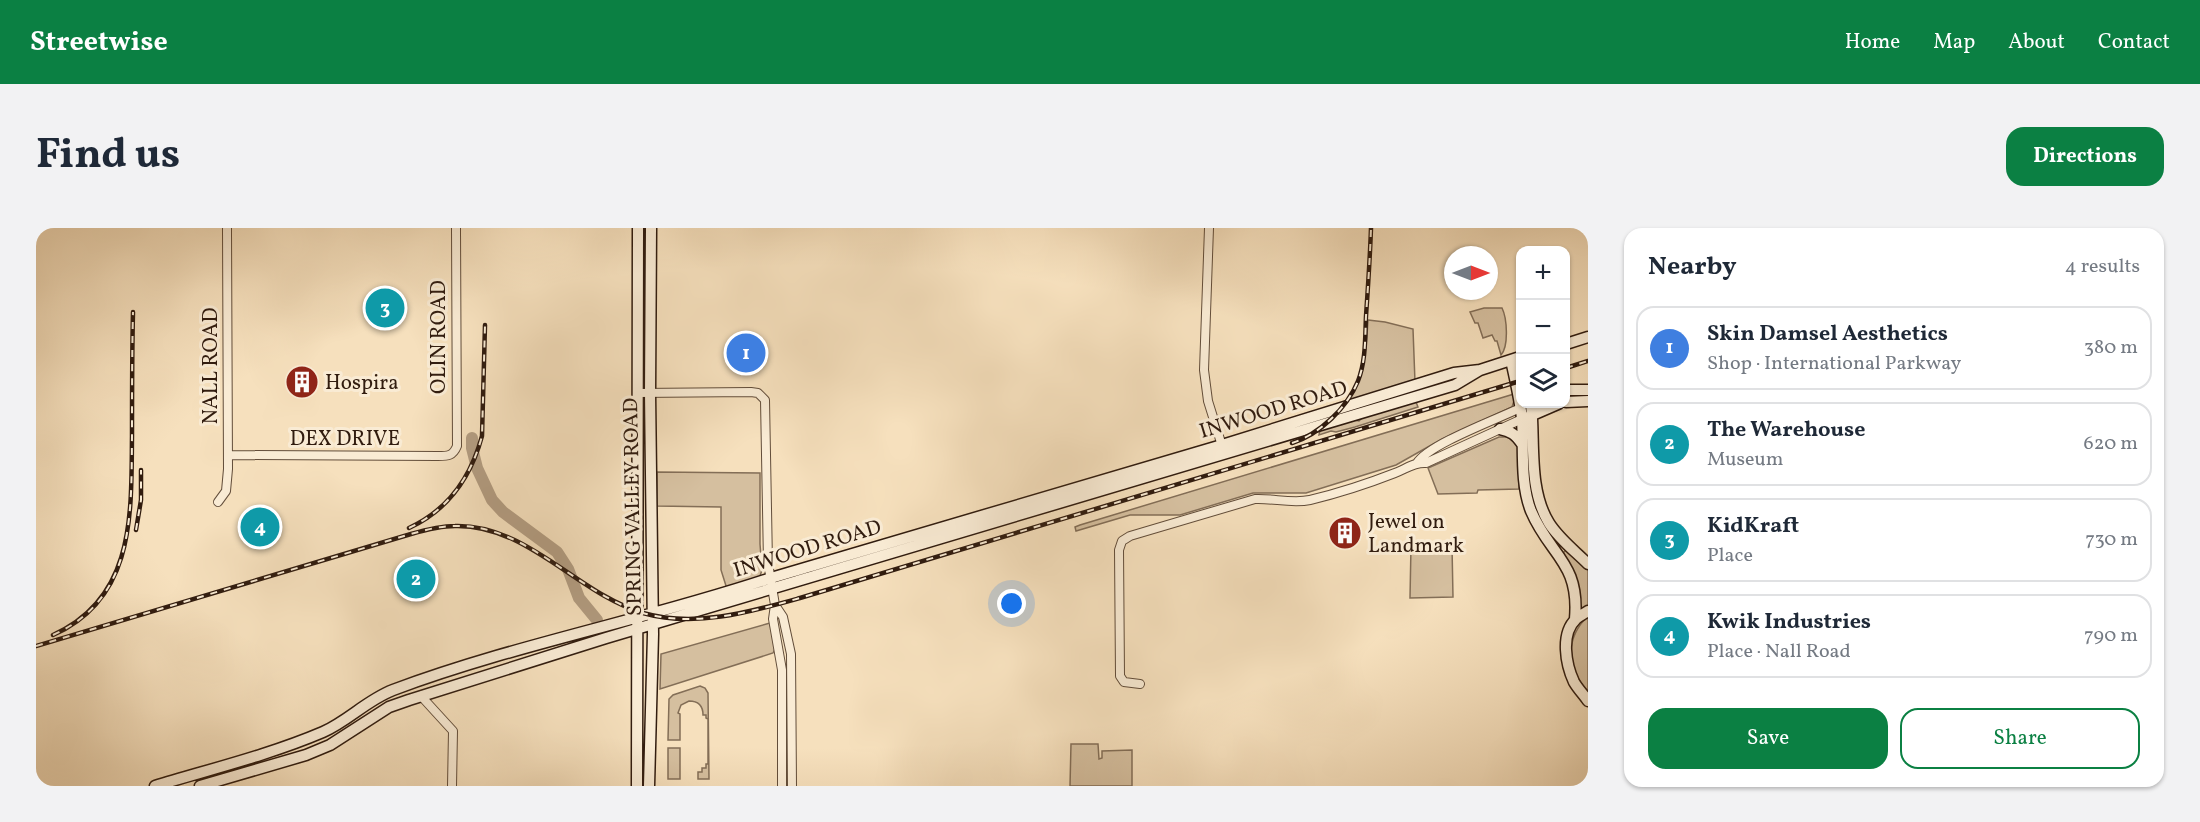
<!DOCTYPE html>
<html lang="en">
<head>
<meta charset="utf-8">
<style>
  body { margin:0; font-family:Vollkorn,serif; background:#f2f2f3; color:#1f2937 }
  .controls { position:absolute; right:18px; top:18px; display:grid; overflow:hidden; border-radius:12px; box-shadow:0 2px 4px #0004 }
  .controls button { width:54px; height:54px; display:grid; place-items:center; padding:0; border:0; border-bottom:2px solid #e0e1e3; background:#fff; color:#1f2937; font:30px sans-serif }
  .compass { position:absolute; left:1408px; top:18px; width:54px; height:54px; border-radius:50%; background:#fff; box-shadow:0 2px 4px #0004; rotate:90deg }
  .you { position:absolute; left:976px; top:376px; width:21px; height:21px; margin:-15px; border:4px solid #fff; border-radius:50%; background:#1a73e8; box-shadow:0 0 0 9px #1a73e833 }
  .badge { display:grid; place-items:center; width:39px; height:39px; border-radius:50%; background:#0b8043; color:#fff; font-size:20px; font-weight:700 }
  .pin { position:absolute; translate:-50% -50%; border:3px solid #fff; box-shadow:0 2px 6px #0006 }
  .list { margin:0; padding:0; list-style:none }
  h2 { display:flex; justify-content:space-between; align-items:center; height:78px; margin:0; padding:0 24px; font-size:26px }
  h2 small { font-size:20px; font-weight:400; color:#747a83 }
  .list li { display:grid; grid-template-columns:39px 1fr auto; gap:18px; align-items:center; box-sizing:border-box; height:84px; margin:0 12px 12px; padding:0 12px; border:2px solid #e0e1e3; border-radius:18px }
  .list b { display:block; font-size:22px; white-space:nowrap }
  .list p { margin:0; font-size:20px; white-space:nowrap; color:#747a83 }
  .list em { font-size:20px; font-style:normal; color:#747a83 }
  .actions { display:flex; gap:12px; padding:18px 24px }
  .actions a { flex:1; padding:14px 0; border:2px solid #0b8043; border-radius:18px; text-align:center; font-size:21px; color:#0b8043 }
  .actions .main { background:#0b8043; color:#fff }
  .icon { flex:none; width:33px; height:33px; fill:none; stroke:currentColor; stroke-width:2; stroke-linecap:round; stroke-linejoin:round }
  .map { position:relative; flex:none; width:1552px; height:558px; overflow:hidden; border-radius:18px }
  header { display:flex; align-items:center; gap:36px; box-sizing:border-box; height:84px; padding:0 30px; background:#0b8043; color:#fff }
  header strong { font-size:28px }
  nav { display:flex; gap:33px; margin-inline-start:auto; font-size:21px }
  .intro { display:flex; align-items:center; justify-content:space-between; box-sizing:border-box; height:144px; padding:0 36px }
  h1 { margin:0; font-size:42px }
  .button { padding:15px 27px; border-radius:18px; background:#0b8043; color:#fff; font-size:21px; font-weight:700 }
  main { display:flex; gap:36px; padding:0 36px }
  aside { flex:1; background:#fff; border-radius:18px; box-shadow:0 2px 4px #0004 }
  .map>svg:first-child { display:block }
</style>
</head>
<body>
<header>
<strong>Streetwise</strong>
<nav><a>Home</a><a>Map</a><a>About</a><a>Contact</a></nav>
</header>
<div class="intro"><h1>Find us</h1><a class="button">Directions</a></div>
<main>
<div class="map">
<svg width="1552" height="558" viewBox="0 0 1552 558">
  <rect width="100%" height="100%" fill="#f6e0bd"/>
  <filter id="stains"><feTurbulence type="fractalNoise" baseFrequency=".00333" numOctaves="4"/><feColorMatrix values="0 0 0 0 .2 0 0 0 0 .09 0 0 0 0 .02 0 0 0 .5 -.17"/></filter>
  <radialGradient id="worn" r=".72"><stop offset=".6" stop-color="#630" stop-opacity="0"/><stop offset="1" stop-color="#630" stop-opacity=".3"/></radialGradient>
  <!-- green -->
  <path fill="#d5bf9f" stroke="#836e57" stroke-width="1.5" d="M1448,80H1466C1471,90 1473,118 1465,127L1461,113H1459L1456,107L1447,110L1442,95H1439L1434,84Z
    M1332,92L1349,94L1377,101L1379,154L1309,175C1329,147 1330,125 1332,92Z
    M1478,166L1479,170L1476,179L1406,211L1360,237L1270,265H1217L1144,287H1094L1040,303L1039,299L1044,297Z
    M1380,174L1382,179L1319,199L1300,204L1295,203L1283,207L1284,202L1318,192L1323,193L1327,189Z
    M1463,209H1472L1483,217V261L1442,262L1441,265L1402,266L1392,240Z
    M621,244L724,245V316L726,342L723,351L691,361L685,342V279L621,278Z
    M1375,318H1416L1417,369L1374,370Z
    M1530,322L1552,340V380L1544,381L1527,325Z
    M1552,388V462L1549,461C1531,437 1529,410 1552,388Z
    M734,395L739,421L737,425L624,461L625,426Z
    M664,458L669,460L672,465L673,551H662V544H666V540H670V536H672V491L670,490V487H667C667,478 662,473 653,473L645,477L642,485L644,486V512H632L633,471L637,467Z
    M1035,516H1062L1063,531L1066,530V523L1096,522V558H1034Z
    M632,520H644V551H632Z"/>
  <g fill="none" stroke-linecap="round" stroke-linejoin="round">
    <!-- river -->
    <path stroke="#b39d82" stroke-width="12" d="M436,210V220L441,240L456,272L467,284L521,324L532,341L543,370L561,392"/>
    <!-- street casing -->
    <g stroke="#624d3a" stroke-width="10">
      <path id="street" d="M1173,0L1168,142L1172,173L1187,221
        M602,165L715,164L722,165L729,172L732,335L739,377L737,391L746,442V558
        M192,227L402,228C412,228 417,228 421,218L420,0
        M1381,235C1393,216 1462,191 1484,180
        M182,274L190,263L192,241L191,0
        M739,377L747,389L755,426L756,558
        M1104,456L1088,454L1084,448L1083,322L1086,313L1094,308L1219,271C1237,270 1256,276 1274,272C1299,266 1336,254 1359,245C1370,241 1378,234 1390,235L1486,191
        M385,468L417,503L416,558"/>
    </g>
    <!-- secondary casing -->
    <g stroke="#311c0f" stroke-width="13">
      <path id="secondary" d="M1530,116L1552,109
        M1475,132C1479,151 1484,171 1486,191C1488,221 1484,255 1495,283C1514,328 1544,334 1539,391
        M1530,162H1552
        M1530,174L1552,173
        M1495,176C1499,214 1492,261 1513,295C1523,311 1539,323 1552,336
        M1492,189L1522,176
        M1464,201C1475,203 1480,207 1486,216
        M1552,383C1548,386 1543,388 1540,391C1524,406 1530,437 1538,454C1542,461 1548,467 1552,473
        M119,558C175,541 233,527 287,504C312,493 331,472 357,462C480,416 610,392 735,350L1186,217L1418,145L1444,142
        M164,558L270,527L294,517L353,479L373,472L570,410L1419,157L1444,142L1484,129
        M601,558L602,0
        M613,558L617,406L614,165L615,0"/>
    </g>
    <!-- street -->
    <use href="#street" stroke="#f9ebd4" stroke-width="8"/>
    <!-- secondary -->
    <use href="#secondary" stroke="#f9ebd4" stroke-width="10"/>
    <!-- rail casing -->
    <g stroke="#311c0f" stroke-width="4.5">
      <path id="rail" d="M1530,140L1552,133
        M1256,215C1284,206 1311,180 1322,153C1330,133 1329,109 1330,88C1332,59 1334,29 1335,0
        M373,300C412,282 435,249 446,208L449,97
        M100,302L105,272V242
        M17,407C100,370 95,285 96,208C96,167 96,125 97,84
        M0,418L375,306C389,302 404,298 419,298C491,296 542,366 607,385C659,400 714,384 764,370L1484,153"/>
    </g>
    <!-- rail -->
    <use href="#rail" stroke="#f9ebd4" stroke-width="2" stroke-dasharray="7" stroke-linecap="butt"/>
  </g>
  <!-- icons -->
  <defs>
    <g id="building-disc" transform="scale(1.725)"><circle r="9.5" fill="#8f2418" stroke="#f9ebd4"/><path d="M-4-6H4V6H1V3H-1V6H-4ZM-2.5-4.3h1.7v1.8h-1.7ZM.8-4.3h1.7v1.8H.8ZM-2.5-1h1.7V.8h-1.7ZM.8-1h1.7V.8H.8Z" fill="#fff"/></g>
  </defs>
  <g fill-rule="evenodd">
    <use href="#building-disc" x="266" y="154"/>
    <use href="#building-disc" x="1309" y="305"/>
  </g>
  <g text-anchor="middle" stroke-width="6" stroke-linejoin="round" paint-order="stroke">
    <!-- street labels -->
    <g font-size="21" fill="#311c0f" stroke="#f9ebd4">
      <text transform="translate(402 109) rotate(-90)" y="7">OLIN ROAD</text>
      <text transform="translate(174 138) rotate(-90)" y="7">NALL ROAD</text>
      <text transform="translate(1237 181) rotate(-17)" y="7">INWOOD ROAD</text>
      <text x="309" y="217">DEX DRIVE</text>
      <text transform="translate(596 279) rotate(-91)" y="7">SPRING VALLEY ROAD</text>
      <text transform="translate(771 320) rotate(-17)" y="7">INWOOD ROAD</text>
    </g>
    <!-- poi labels -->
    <g font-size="21" fill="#311c0f" stroke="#f9ebd4" text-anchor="start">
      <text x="289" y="161">Hospira</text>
      <text x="1332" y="300">Jewel on<tspan x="1332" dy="24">Landmark</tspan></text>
    </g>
  </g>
  <rect width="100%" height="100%" filter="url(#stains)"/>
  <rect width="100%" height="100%" fill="url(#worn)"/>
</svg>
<div class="controls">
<button>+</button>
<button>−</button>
<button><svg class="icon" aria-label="layers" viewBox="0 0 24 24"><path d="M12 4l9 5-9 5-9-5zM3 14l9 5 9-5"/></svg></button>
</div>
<svg class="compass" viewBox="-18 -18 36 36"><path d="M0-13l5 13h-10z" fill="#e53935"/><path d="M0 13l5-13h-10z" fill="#747a83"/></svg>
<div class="you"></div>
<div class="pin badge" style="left:710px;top:125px;background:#3f7fe0">1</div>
<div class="pin badge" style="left:380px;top:351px;background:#0f9aa8">2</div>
<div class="pin badge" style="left:349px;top:80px;background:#0f9aa8">3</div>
<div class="pin badge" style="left:224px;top:299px;background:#0f9aa8">4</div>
</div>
<aside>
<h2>Nearby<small>4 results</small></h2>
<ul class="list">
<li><span class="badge" style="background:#3f7fe0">1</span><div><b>Skin Damsel Aesthetics</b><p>Shop · International Parkway</p></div><em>380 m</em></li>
<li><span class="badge" style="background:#0f9aa8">2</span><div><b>The Warehouse</b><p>Museum</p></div><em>620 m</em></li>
<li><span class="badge" style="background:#0f9aa8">3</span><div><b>KidKraft</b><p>Place</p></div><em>730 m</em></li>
<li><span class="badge" style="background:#0f9aa8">4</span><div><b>Kwik Industries</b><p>Place · Nall Road</p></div><em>790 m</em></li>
</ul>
<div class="actions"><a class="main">Save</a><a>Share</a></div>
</aside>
</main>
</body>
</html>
